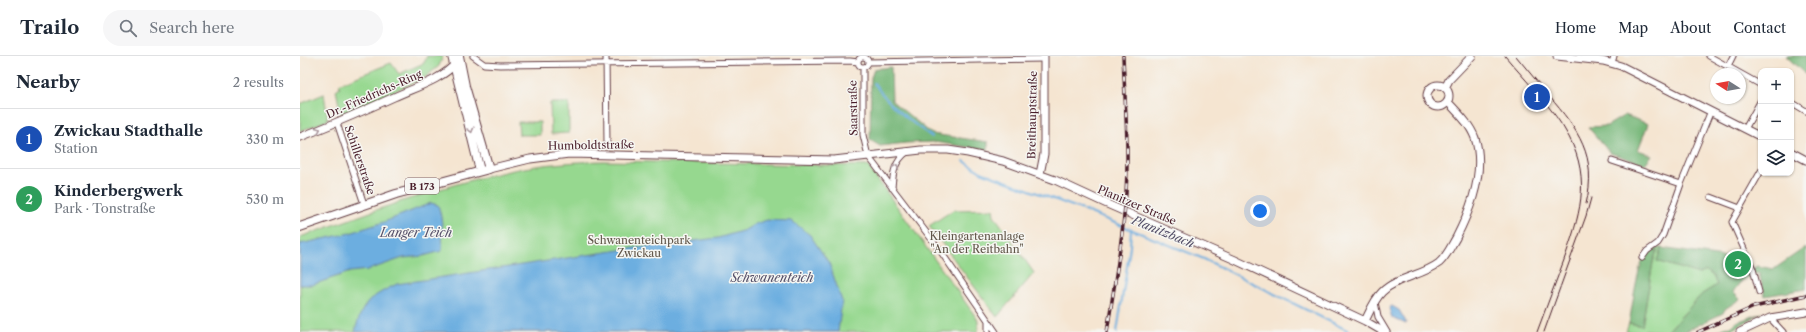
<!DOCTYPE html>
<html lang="en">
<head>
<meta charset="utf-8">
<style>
  body { margin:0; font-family:"Libre Caslon Text",serif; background:#f6f6f7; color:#1f2937 }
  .controls { position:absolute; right:12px; top:12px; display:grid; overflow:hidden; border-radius:8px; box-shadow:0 1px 3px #0004 }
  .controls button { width:36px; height:36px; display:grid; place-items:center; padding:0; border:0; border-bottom:1px solid #e0e1e3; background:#fff; color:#1f2937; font:20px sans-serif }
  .compass { position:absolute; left:1410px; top:12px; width:36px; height:36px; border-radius:50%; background:#fff; box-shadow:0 1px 3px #0004; rotate:281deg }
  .you { position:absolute; left:960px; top:155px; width:14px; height:14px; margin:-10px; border:3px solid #fff; border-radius:50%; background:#1a73e8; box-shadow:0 0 0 6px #1a73e833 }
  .badge { display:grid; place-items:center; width:26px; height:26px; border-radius:50%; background:#d93025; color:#fff; font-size:13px; font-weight:700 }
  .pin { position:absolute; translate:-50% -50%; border:2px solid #fff; box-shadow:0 1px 4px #0006 }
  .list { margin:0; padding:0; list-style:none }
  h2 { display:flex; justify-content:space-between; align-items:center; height:52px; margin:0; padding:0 16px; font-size:17px }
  h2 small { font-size:13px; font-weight:400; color:#747a83 }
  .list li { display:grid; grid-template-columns:26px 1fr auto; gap:12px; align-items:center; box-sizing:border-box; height:60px; padding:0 16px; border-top:1px solid #e0e1e3 }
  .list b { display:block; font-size:15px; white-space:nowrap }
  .list p { margin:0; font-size:13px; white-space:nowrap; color:#747a83 }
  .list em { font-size:13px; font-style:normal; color:#747a83 }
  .icon { flex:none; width:22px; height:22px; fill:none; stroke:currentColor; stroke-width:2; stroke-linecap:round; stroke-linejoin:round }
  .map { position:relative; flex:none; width:1506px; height:276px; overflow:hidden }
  header { display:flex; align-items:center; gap:24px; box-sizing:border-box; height:56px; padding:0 20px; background:#fff; border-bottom:1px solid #e0e1e3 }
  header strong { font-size:19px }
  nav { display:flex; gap:22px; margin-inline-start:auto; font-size:14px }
  .search { width:280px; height:36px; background:#f6f6f7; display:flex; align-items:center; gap:10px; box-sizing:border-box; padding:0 14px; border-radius:22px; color:#747a83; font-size:15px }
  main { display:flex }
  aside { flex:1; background:#fff }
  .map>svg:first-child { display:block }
</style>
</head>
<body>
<header>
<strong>Trailo</strong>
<div class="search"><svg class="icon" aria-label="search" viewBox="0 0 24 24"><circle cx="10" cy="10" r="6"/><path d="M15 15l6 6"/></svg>Search here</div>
<nav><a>Home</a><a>Map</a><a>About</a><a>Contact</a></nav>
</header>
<main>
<aside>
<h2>Nearby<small>2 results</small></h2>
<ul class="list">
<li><span class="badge" style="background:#1a4fb4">1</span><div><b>Zwickau Stadthalle</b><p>Station</p></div><em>330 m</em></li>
<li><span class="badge" style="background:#2e9e5b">2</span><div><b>Kinderbergwerk</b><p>Park · Tonstraße</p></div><em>530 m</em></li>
</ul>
</aside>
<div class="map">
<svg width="1506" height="276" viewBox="0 0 1506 276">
  <rect width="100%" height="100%" fill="#f6f6f2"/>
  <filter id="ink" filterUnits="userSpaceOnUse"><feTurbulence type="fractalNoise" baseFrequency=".025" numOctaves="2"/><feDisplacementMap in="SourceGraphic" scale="8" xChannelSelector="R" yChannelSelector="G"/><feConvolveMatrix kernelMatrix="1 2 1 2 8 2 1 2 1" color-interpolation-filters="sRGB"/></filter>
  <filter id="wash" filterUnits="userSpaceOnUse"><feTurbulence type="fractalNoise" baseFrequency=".012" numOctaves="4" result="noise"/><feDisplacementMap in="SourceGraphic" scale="16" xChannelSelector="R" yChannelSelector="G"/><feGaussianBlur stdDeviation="0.9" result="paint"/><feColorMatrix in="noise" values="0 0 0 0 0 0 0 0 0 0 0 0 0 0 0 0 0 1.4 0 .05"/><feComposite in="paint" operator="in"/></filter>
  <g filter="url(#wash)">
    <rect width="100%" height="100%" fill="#f5e5d1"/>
    <!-- green -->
    <path fill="#96d88f" stroke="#707c5d" d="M127,0H143L139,10L124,22L41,59L36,34L40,31L39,28L91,7L99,18L124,7Z
      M24,38L28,64L0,75V48Z
      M250,47H269V77L251,78Z
      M218,66H240V79H219Z
      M303,105L568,110L678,264V276H0V181C69,157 138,130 209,115C240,108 272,106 303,105Z
      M693,153L694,159L734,217L697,261L629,170L653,154Z
      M1358,192H1361L1357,205L1399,218L1407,215L1413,220L1417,229L1402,238L1367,276L1345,274L1343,276H1326L1329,267L1342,270L1353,206Z
      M1442,201L1449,214L1431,225L1430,202Z"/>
    <!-- forest -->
    <path fill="#78b87a" stroke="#616c52" d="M1486,0H1506V19Z
      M591,11L592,45L632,78L688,86V94L634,86L606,87L580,90L570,84L571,22L574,13Z
      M1325,59L1348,68L1338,94L1352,99L1345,108L1310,97L1288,71L1307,70Z
      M1506,191V233L1465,240L1459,217C1445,219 1440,226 1433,236L1440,243L1425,253L1423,257L1384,276H1367L1402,238L1417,229L1413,220L1407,215L1399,218L1357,205L1361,192L1430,202L1432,225L1457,210L1474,213Z
      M1358,192L1353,206L1342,270L1329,267C1332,253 1337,211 1345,200C1348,195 1352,194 1358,192Z
      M1462,257L1427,276H1415L1427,271L1429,272L1436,266Z"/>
    <!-- water -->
    <path fill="#6caee0" stroke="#5b6686" d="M131,147L138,149C143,164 143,179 142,195L123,200L103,202L68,214L50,216L12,229H0V188L50,177L84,166Z
      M467,164L492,165L510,179L529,207L542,245L538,276H55C62,245 71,241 97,228L326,193L418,182L445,174L455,168Z
      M1092,250L1099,254L1106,266V268L1092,262L1089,252Z"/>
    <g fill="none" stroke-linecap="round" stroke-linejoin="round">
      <!-- stream -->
      <path stroke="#6caee0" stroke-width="2" d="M574,27C589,50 610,65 632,81
        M664,105L681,116L783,154L904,203L1051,276
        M817,276L830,191L831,173"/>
    </g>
  </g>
  <g filter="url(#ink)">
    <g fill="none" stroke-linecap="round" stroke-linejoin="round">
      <!-- street casing -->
      <g stroke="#643d44" stroke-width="7">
        <path id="street" d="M173,0L184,8L200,9L550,5L558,6
          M306,0L307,88
          M1409,0L1461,29
          M558 6a5 5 0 1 1 10 0a5 5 0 1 1-10 0Z
          M568,6L744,3
          M1312,7L1314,0
          M1428,10L1433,0
          M563,11V79L568,100L639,193L696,276
          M1491,46L1506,55
          M37,67L64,148
          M1445,73L1461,44
          M1312,105L1381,128
          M592,132C593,117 594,106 607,96
          M1411,141L1440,152
          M1342,202L1347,195L1358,187L1363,179L1381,128L1410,57
          M1459,236L1453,213L1432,166L1461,115
          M1075,246L1078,261L1087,276
          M1470,262L1483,276
          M688,276V265"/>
      </g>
      <!-- secondary casing -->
      <g stroke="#643d44" stroke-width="9">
        <path id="secondary" d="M1257,0L1303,5L1321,10L1461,81
          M1127 40a11 11 0 1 1 22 0a11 11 0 1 1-22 0Z
          M1145,32L1149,24L1172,0
          M0,81C32,69 63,55 94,41C116,31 142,24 158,5
          M1491,96L1506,104
          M189,113L230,103L269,98L534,104L621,94H648L668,97L703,105L755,124L807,148L933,203L1065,265L1084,276
          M740,118L744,98V0
          M1065,265C1070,255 1074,244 1082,236C1097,221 1122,220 1139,207C1147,200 1151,190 1156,182C1171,153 1186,115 1175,82C1170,68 1158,57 1148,46
          M1440,276L1470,262L1506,256"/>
      </g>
      <!-- primary casing -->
      <g stroke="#643d44" stroke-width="10">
        <path id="primary" d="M152,0L180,115
          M0,171L96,138L189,113L165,30L159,0"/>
      </g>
      <!-- street -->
      <use href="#street" stroke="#fff" stroke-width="5"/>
      <!-- secondary -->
      <use href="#secondary" stroke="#fff" stroke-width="7"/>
      <!-- primary -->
      <use href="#primary" stroke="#fff" stroke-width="8"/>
      <!-- tram -->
      <path stroke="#4a1f2b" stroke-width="1" d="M1205,0C1225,24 1255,54 1269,81C1292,125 1279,161 1264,204C1255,228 1246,252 1237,276
        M1216,0C1227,13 1238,27 1249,40C1278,74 1298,100 1286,148
        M1244,276L1286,160L1291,142"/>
      <!-- rail casing -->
      <g stroke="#4a1f2b" stroke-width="3.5">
        <path id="rail" d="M807,276C814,230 823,184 826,137C829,92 825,46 823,0
          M1398,276L1454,251L1506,239"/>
      </g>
      <!-- rail -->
      <use href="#rail" stroke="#f6f6f2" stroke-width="2" stroke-dasharray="6" stroke-linecap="butt"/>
    </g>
    <!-- one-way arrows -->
    <defs><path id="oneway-chevron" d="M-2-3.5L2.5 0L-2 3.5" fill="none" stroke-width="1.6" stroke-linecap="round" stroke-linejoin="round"/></defs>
    <g stroke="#ae9aa0">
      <use href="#oneway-chevron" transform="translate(18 74) rotate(-21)"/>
      <use href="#oneway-chevron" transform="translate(171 74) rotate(75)"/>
      <use href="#oneway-chevron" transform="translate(596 111) rotate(-68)"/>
    </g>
  </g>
  <g text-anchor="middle" stroke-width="3" stroke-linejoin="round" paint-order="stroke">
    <!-- shield labels -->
    <rect fill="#f6f6f2" stroke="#7e6067" stroke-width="1" x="105" y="122" width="34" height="16" rx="3"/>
    <g font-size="10" font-weight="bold" fill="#4a1f2b">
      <text x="122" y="134">B 173</text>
    </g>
    <!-- street labels -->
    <g font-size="11" fill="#4a1f2b" stroke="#f6f6f2">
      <text transform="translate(74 38) rotate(-24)" y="4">Dr.-Friedrichs-Ring</text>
      <text transform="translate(553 52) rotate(-91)" y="4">Saarstraße</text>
      <text transform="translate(732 59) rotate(-89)" y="4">Breithauptstraße</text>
      <text transform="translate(291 89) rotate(-1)" y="4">Humboldtstraße</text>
      <text transform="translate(60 104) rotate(71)" y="4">Schillerstraße</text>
      <text transform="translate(837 149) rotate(23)" y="4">Planitzer Straße</text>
    </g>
    <!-- park labels -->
    <g font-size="11" fill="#615649" stroke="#f6f6f2">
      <text x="677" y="184">Kleingartenanlage<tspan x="677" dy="13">"An der Reitbahn"</tspan></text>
      <text x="339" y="188">Schwanenteichpark<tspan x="339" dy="13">Zwickau</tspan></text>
    </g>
    <!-- water labels -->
    <g font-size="12" font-style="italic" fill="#56516a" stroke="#f6f6f2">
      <text transform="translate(863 176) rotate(22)" y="4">Planitzbach</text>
      <text x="116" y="181">Langer Teich</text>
      <text x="472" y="226">Schwanenteich</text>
    </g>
  </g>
</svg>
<div class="controls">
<button>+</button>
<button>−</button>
<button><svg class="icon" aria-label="layers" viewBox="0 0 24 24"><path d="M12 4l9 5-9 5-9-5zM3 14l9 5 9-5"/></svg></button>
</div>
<svg class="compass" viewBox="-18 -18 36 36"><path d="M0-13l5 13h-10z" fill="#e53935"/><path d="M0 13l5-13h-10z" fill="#747a83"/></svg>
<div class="you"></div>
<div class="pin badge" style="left:1237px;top:41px;background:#1a4fb4">1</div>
<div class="pin badge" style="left:1438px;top:208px;background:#2e9e5b">2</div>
</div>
</main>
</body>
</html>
